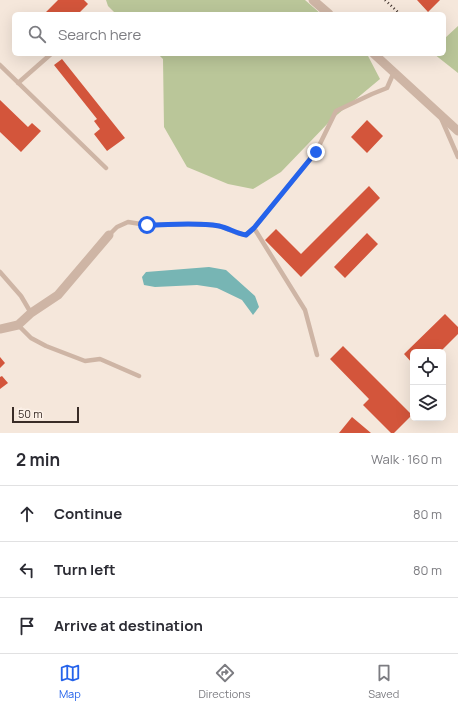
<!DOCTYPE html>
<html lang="en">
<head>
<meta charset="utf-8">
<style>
  body { margin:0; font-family:Manrope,sans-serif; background:#f7f7f7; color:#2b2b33 }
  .controls { position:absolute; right:12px; bottom:12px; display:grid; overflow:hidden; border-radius:6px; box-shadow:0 4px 16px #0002 }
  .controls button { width:36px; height:36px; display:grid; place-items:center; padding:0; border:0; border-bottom:1px solid #e1e1e2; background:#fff; color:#2b2b33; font:20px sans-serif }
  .scale { position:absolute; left:12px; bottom:10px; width:67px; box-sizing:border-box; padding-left:4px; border:2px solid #392c27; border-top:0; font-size:11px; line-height:14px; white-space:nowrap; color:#392c27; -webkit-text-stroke:3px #fcf1e8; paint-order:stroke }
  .stop { position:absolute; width:12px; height:12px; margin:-9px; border:3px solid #2563eb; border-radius:50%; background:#fff }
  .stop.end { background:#2563eb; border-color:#fff; box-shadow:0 1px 4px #0008 }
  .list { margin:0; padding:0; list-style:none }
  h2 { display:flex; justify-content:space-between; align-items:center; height:52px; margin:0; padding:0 16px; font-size:17px }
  h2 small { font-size:13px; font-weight:400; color:#7c7c81 }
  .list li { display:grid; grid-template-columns:26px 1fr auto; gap:12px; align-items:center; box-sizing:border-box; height:56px; padding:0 16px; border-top:1px solid #e1e1e2 }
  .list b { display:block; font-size:15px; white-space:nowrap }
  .list em { font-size:13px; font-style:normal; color:#7c7c81 }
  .icon { flex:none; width:22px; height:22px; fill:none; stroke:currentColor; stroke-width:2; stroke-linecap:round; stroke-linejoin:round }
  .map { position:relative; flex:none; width:458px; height:433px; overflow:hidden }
  .search { position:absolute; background:#fff; box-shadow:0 4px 16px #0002; left:12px; right:12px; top:12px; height:44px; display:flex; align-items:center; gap:10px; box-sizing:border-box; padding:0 14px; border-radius:6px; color:#7c7c81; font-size:15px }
  .sheet { height:220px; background:#fff }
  nav { display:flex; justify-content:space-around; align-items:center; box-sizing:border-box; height:56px; border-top:1px solid #e1e1e2; background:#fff; font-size:11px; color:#7c7c81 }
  nav a { display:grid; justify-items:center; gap:2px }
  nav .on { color:#2563eb }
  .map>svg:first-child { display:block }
</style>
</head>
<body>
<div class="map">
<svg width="458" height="433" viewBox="0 0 458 433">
  <rect width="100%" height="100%" fill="#f5e7db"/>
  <!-- green -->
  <path fill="#bac699" d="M106,0H305L321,14H116L108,6Z
    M458,26V73L434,54H444V39Z
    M158,54H367L380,79L332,119L281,172L253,189L228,184L187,167L164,127L163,59Z"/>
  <!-- water -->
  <path fill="#77b5b4" d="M209,267L226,270L255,296L259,307L253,315L242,300L217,288L197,285L155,287L144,285L142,277L146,272Z"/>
  <!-- building -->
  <path fill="#d3553b" d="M58,0H84L88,4L78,14H44Z
    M417,0H440L428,12Z
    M62,59L125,138L107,151L94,134L100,129L94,121L97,119L54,65Z
    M0,100L28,127L32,123L41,131L21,152L0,132Z
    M367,120L383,136L367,153L351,137Z
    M369,186L380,198L301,277L265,240L276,229L301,254Z
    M367,233L378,244L345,278L334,267Z
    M445,314L458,327V334L440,352H413V364L404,354Z
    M343,346L412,415L394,433H391L363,405L369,399L330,359Z
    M0,357L5,363L0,368Z
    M2,376L8,383L0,389V377Z
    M352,417L371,433H339Z"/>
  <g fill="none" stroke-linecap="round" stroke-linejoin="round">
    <!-- lane -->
    <path stroke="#ceb5a5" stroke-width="4.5" d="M0,65L106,168
      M18,83L51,54
      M441,118L458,157
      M254,228L305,310L317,355
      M109,235L117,227L128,222L147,225L201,224L220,226L237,233L246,235L254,228L316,152L336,111L372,94L387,88L394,72
      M0,272L21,296L31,313
      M18,325L31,338L46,346L85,361L100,359L139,376"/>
    <!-- street -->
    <path stroke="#ceb5a5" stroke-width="9" d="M313,0L329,14
      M374,54L458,131
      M0,329L18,325L31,313L58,295L109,235"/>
    <!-- rail -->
    <path stroke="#392c27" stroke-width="2.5" stroke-dasharray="1 3" stroke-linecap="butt" d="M385,0L400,14"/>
  </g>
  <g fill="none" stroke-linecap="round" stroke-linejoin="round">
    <!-- route -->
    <path stroke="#2563eb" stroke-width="5" d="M147,225C170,225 196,222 219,226C228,228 236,233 246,235L254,228L316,152"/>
  </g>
</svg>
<div class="controls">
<button><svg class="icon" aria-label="locate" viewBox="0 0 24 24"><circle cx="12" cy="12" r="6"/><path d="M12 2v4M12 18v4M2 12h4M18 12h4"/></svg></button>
<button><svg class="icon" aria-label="layers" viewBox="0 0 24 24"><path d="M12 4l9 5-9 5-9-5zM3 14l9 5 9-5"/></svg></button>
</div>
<div class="scale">50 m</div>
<div class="stop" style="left:147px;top:225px"></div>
<div class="stop end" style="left:316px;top:152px"></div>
<div class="search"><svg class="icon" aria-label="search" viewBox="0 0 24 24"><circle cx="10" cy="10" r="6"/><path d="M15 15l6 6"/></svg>Search here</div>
</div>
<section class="sheet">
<h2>2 min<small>Walk · 160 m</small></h2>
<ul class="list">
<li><svg class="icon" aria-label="ahead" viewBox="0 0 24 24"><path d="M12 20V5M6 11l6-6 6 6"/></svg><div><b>Continue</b></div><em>80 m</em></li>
<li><svg class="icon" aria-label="left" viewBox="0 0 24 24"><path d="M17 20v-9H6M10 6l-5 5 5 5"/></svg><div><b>Turn left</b></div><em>80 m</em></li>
<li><svg class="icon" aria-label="arrive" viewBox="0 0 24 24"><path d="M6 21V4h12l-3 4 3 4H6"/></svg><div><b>Arrive at destination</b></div></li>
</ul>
</section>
<nav>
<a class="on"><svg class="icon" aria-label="map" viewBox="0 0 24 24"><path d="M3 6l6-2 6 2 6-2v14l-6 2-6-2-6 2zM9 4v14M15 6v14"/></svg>Map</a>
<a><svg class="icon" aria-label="directions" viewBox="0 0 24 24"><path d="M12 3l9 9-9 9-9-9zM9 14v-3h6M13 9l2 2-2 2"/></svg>Directions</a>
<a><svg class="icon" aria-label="saved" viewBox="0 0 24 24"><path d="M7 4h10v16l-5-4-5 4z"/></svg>Saved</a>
</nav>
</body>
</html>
